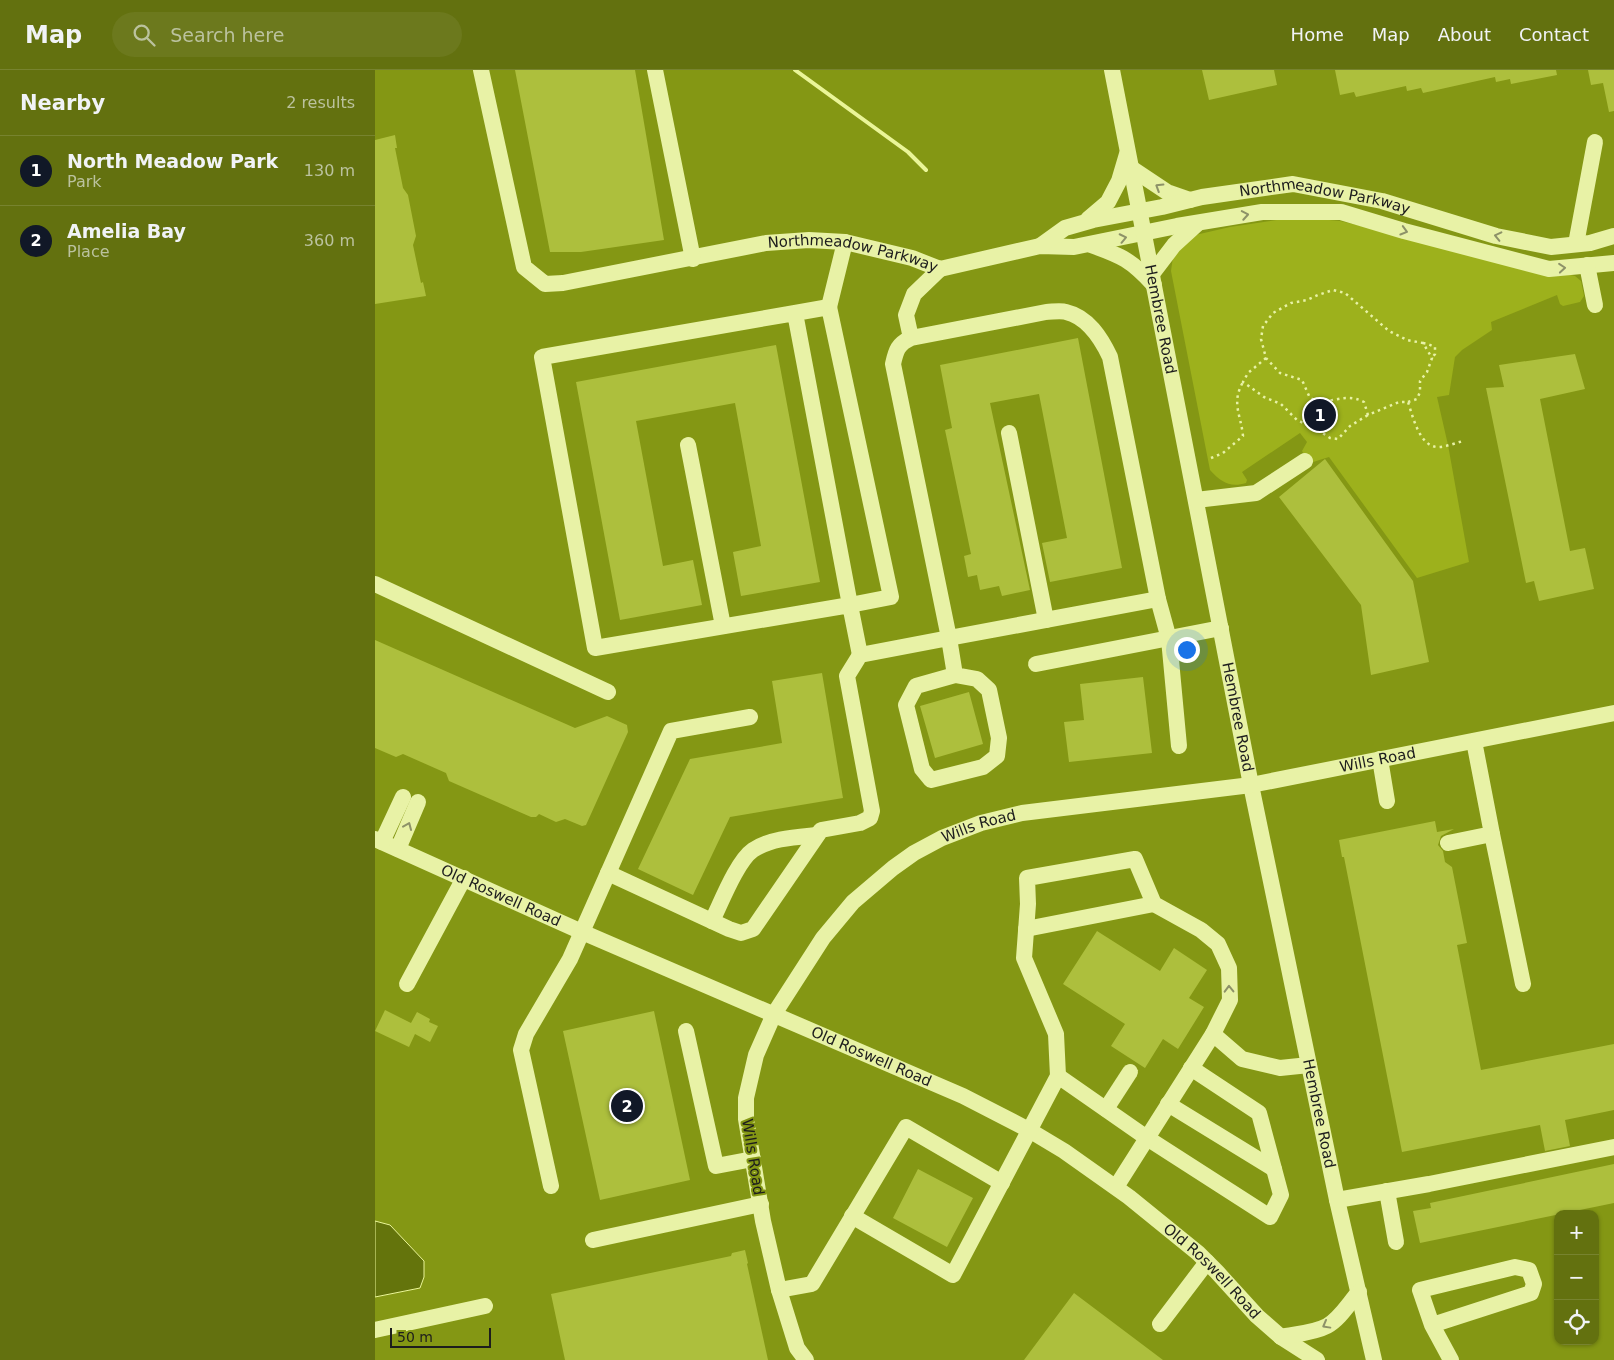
<!DOCTYPE html>
<html lang="en">
<head>
<meta charset="utf-8">
<style>
  body { margin:0; font-family:"DejaVu Sans",sans-serif; background:#6c791d; color:#f1f3f6 }
  .controls { position:absolute; right:15px; bottom:15px; display:grid; overflow:hidden; border-radius:10px; box-shadow:0 1px 4px #0004 }
  .controls button { width:45px; height:45px; display:grid; place-items:center; padding:0; border:0; border-bottom:1px solid #77832f; background:#63710f; color:#f1f3f6; font:25px sans-serif }
  .scale { position:absolute; left:15px; bottom:12px; width:101px; box-sizing:border-box; padding-left:5px; border:2px solid #1d1d1d; border-top:0; font-size:14px; line-height:18px; white-space:nowrap; color:#1d1d1d; -webkit-text-stroke:4px #849714; paint-order:stroke }
  .you { position:absolute; left:811px; top:579px; width:18px; height:18px; margin:-12px; border:4px solid #fff; border-radius:50%; background:#1a73e8; box-shadow:0 0 0 8px #1a73e833 }
  .badge { display:grid; place-items:center; width:32px; height:32px; border-radius:50%; background:#111827; color:#fff; font-size:16px; font-weight:700 }
  .pin { position:absolute; translate:-50% -50%; border:2px solid #fff; box-shadow:0 1px 5px #0006 }
  .list { margin:0; padding:0; list-style:none }
  h2 { display:flex; justify-content:space-between; align-items:center; height:65px; margin:0; padding:0 20px; font-size:21px }
  h2 small { font-size:16px; font-weight:400; color:#bbc29e }
  .list li { display:grid; grid-template-columns:32px 1fr auto; gap:15px; align-items:center; box-sizing:border-box; height:70px; padding:0 20px; border-top:1px solid #77832f }
  .list b { display:block; font-size:19px; white-space:nowrap }
  .list p { margin:0; font-size:16px; white-space:nowrap; color:#bbc29e }
  .list em { font-size:16px; font-style:normal; color:#bbc29e }
  .icon { flex:none; width:28px; height:28px; fill:none; stroke:currentColor; stroke-width:2; stroke-linecap:round; stroke-linejoin:round }
  .map { position:relative; flex:none; width:1239px; height:1290px; overflow:hidden }
  header { display:flex; align-items:center; gap:30px; box-sizing:border-box; height:70px; padding:0 25px; background:#63710f; border-bottom:1px solid #77832f }
  header strong { font-size:24px }
  nav { display:flex; gap:28px; margin-inline-start:auto; font-size:18px }
  .search { width:350px; height:45px; background:#6c791d; display:flex; align-items:center; gap:12px; box-sizing:border-box; padding:0 18px; border-radius:28px; color:#bbc29e; font-size:19px }
  main { display:flex }
  aside { flex:1; background:#63710f }
  .map>svg:first-child { display:block }
</style>
</head>
<body>
<header>
<strong>Map</strong>
<div class="search"><svg class="icon" aria-label="search" viewBox="0 0 24 24"><circle cx="10" cy="10" r="6"/><path d="M15 15l6 6"/></svg>Search here</div>
<nav><a>Home</a><a>Map</a><a>About</a><a>Contact</a></nav>
</header>
<main>
<aside>
<h2>Nearby<small>2 results</small></h2>
<ul class="list">
<li><span class="badge">1</span><div><b>North Meadow Park</b><p>Park</p></div><em>130 m</em></li>
<li><span class="badge">2</span><div><b>Amelia Bay</b><p>Place</p></div><em>360 m</em></li>
</ul>
</aside>
<div class="map">
<svg width="1239" height="1290" viewBox="0 0 1239 1290">
  <rect width="100%" height="100%" fill="#849714"/>
  <!-- green -->
  <path fill="#9db11c" d="M921,147L965,151L1200,206L1206,211L1209,226L1205,232L1188,236L1185,234L1182,225L1116,252L1117,260L1087,280L1080,287L1074,325L1062,327L1073,375L1094,492L1042,508L954,387L935,393L927,381L932,372L925,363L867,402L872,410L871,413C855,418 846,412 835,400L796,201L798,187L816,166L855,157Z"/>
  <!-- water -->
  <path fill="#64740c" stroke="#eaf598" d="M0,1151L15,1155L49,1191V1207L45,1218L0,1227Z"/>
  <g fill="none" stroke-linecap="round" stroke-linejoin="round">
    <!-- stream -->
    <path stroke="#eaf598" stroke-width="4" d="M420,0L533,82L551,100"/>
  </g>
  <!-- building -->
  <path fill="#adbf3d" d="M140,0H260L289,170L206,182H175Z
    M827,0H899L902,15L834,30Z
    M960,0H1181L1182,5L1136,14L1135,9L1121,12L1120,7L1048,23L1046,18L1032,21L1031,16L981,27L979,22L965,25Z
    M1213,0H1239V41L1234,42L1228,13L1216,15Z
    M20,65L22,78H20L28,118L33,125L41,166L38,175L46,213L48,212L51,226L0,234V70Z
    M703,268L747,498L675,512L667,473L692,468L664,324L615,333L655,520L627,526L624,516L605,520L602,505L593,507L589,486L596,484L570,360L577,358L565,295Z
    M401,275L445,512L366,526L358,482L386,476L360,333L261,351L288,496L318,490L327,535L245,550L201,312Z
    M1200,284L1210,319L1165,329L1195,481L1210,478L1219,519L1164,531L1159,511L1151,513L1111,318L1129,317L1124,295Z
    M950,389L1038,511L1054,592L996,605L986,535L904,427Z
    M0,570L200,658L232,646L252,655L253,662L211,755L207,756L190,749L181,752L164,744L161,747H156L74,711L71,703L28,684L21,687L0,678Z
    M447,603L468,728L355,747L318,825L263,799L315,689L407,673L397,611Z
    M768,607L777,683L694,692L689,652L709,650L705,614Z
    M594,622L608,674L560,688L545,636Z
    M1060,751L1062,762L1079,759L1066,766L1063,775L1068,781L1070,792L1077,797L1092,873L1082,875L1106,1000L1239,974V1040L1190,1050L1195,1076L1170,1081L1165,1055L1027,1082L969,787H967L964,770Z
    M722,861L785,901L799,878L832,900L814,928L829,937L803,979L788,969L770,998L736,976L750,954L688,914Z
    M10,940L36,953L42,942L55,949L54,952L63,956L55,972L40,964L34,977L0,961Z
    M279,941L315,1110L225,1130L188,961Z
    M1239,1094V1133L1045,1173L1038,1141L1056,1138L1055,1133Z
    M543,1099L598,1128L572,1177L518,1148Z
    M370,1180L373,1193L372,1194L393,1290H190L176,1224L356,1186L357,1183Z
    M699,1223L788,1290H649Z"/>
  <g fill="none" stroke-linecap="round" stroke-linejoin="round">
    <!-- path -->
    <path stroke="#e8f2a6" stroke-width="2.5" stroke-dasharray="2.5 4" stroke-linecap="butt" d="M1048,273L1053,274L1060,277V284L1057,288
      M891,288L873,303L868,312L889,327L906,334L922,350L943,360L955,368L963,369L975,356L993,345
      M1033,332L1042,329L1045,322V311L1052,302L1057,288L1048,273L1032,270L1014,261L970,223L958,220L943,225L932,230L916,233L898,243L888,256L886,269L891,288L905,303L927,310L935,328C955,337 968,321 989,332L993,345L1024,332H1033C1038,347 1045,379 1065,377C1073,376 1081,373 1088,371
      M836,388L848,383L868,366C866,345 856,333 868,312"/>
    <!-- minor -->
    <g stroke="#e8f2a6" stroke-width="16">
      <path id="s1" d="M106,0L149,197L170,214L188,213L391,173L434,170L470,172L537,188L565,199L665,176L699,177L802,156L887,142H966L1029,161L1174,199L1239,193"/>
      <path d="M280,0L318,189"/>
      <path id="s2" d="M737,0L876,715L962,1130L999,1290"/>
      <path d="M756,98L792,122L815,130"/>
      <path d="M713,149L733,132L744,111L752,84"/>
      <path d="M1201,174L1220,72"/>
      <path d="M716,175C747,186 756,190 779,215"/>
      <path id="s3" d="M665,176L690,158L718,150L787,137L827,127L918,114L1007,131L1121,166L1176,177L1215,173L1239,166"/>
      <path d="M1212,195L1220,235"/>
      <path d="M777,204L799,175L822,154"/>
      <path d="M454,237L470,172"/>
      <path d="M420,243L475,535L220,578L167,287L420,243L454,237L516,527L475,535L485,585"/>
      <path d="M536,268L671,242C677,242 685,240 691,242C713,247 726,268 735,287L783,529L574,568L518,294C521,280 523,274 536,268L531,245L539,224L565,199"/>
      <path d="M634,363L671,550"/>
      <path d="M313,375L348,556"/>
      <path d="M821,430L881,423L930,391"/>
      <path d="M0,514L233,622"/>
      <path d="M783,529L794,569L804,676"/>
      <path d="M661,594L846,558"/>
      <path d="M1005,689L1012,731"/>
      <path d="M1117,764L1148,914"/>
      <path id="s4" d="M0,769L207,862L588,1026L654,1060L689,1081L754,1127L823,1183L842,1202L882,1246L906,1267L942,1290"/>
      <path d="M7,772L28,727"/>
      <path d="M1073,773L1117,764L1099,671"/>
      <path d="M23,779L43,732"/>
      <path d="M233,803L354,859L366,863L378,859L446,760L485,753L495,748L497,741L472,606L485,585L574,568L580,605L541,616L531,635L547,699L556,710L608,697L622,686L624,668L614,620L602,609L580,605"/>
      <path d="M337,851C346,833 362,791 378,780C396,768 422,767 442,765"/>
      <path d="M651,859L779,834"/>
      <path d="M32,914L89,808"/>
      <path d="M311,961L341,1096L378,1089"/>
      <path d="M683,1006L772,1068L895,1147L906,1125L884,1043L816,998"/>
      <path d="M793,1034L899,1099"/>
      <path d="M731,1039L755,1002"/>
      <path d="M176,1116L146,980L151,964L195,889L296,661L375,647"/>
      <path d="M741,1117L838,964L867,989L905,998L934,995"/>
      <path d="M1012,1121L1021,1172"/>
      <path d="M962,1130L1054,1114L1239,1077"/>
      <path d="M477,1146L578,1205L683,1006L681,964L649,888L653,834L652,808L760,789L779,834L826,860L843,874L854,898L855,930L838,964"/>
      <path d="M218,1170L386,1134"/>
      <path d="M404,1220L437,1214L531,1057L627,1113"/>
      <path d="M785,1254L832,1192"/>
      <path d="M1057,1255L1156,1223L1159,1214L1154,1200L1140,1197L1045,1220L1057,1255L1076,1290"/>
      <path d="M0,1260L110,1236"/>
      <path d="M906,1267C920,1264 939,1263 952,1256C965,1249 974,1233 984,1222"/>
      <path id="s5" d="M431,1290L422,1278L404,1220L388,1151L371,1049V1028L381,985L399,944L448,868L478,832L518,798L539,783L567,768L606,753L647,743L876,715L1239,643"/>
    </g>
  </g>
  <!-- one-way arrows -->
  <defs><path id="oneway-chevron" d="M-2-3.5L2.5 0L-2 3.5" fill="none" stroke-width="1.6" stroke-linecap="round" stroke-linejoin="round" transform="scale(1.25)"/></defs>
  <g stroke="#8d9268">
    <use href="#oneway-chevron" transform="translate(784 117) rotate(-148)"/>
    <use href="#oneway-chevron" transform="translate(870 145) rotate(-10)"/>
    <use href="#oneway-chevron" transform="translate(1029 161) rotate(16)"/>
    <use href="#oneway-chevron" transform="translate(1123 166) rotate(-167)"/>
    <use href="#oneway-chevron" transform="translate(748 168) rotate(-12)"/>
    <use href="#oneway-chevron" transform="translate(1187 198) rotate(-5)"/>
    <use href="#oneway-chevron" transform="translate(33 756) rotate(-67)"/>
    <use href="#oneway-chevron" transform="translate(854 919) rotate(-91)"/>
    <use href="#oneway-chevron" transform="translate(951 1255) rotate(151)"/>
  </g>
  <g text-anchor="middle" stroke-width="4" stroke-linejoin="round" paint-order="stroke">
    <!-- street labels -->
    <g font-size="15" fill="#1d1d1d" stroke="#849714">
      <text dy="5" stroke="none"><textPath href="#s3" startOffset="296">Northmeadow Parkway</textPath></text>
      <text dy="5" stroke="none"><textPath href="#s1" startOffset="542">Northmeadow Parkway</textPath></text>
      <text dy="5" stroke="none"><textPath href="#s2" startOffset="254">Hembree Road</textPath></text>
      <text dy="5" stroke="none"><textPath href="#s2" startOffset="659">Hembree Road</textPath></text>
      <text dy="5" stroke="none"><textPath href="#s5" startOffset="1051">Wills Road</textPath></text>
      <text dy="5" stroke="none"><textPath href="#s5" startOffset="646">Wills Road</textPath></text>
      <text dy="5" stroke="none"><textPath href="#s4" startOffset="138">Old Roswell Road</textPath></text>
      <text dy="5" stroke="none"><textPath href="#s4" startOffset="542">Old Roswell Road</textPath></text>
      <text dy="5" stroke="none"><textPath href="#s2" startOffset="1064">Hembree Road</textPath></text>
      <text transform="translate(378 1087) rotate(81)" y="5">Wills Road</text>
      <text dy="5" stroke="none"><textPath href="#s4" startOffset="948">Old Roswell Road</textPath></text>
    </g>
  </g>
</svg>
<div class="controls">
<button>+</button>
<button>−</button>
<button><svg class="icon" aria-label="locate" viewBox="0 0 24 24"><circle cx="12" cy="12" r="6"/><path d="M12 2v4M12 18v4M2 12h4M18 12h4"/></svg></button>
</div>
<div class="scale">50 m</div>
<div class="you"></div>
<div class="pin badge" style="left:945px;top:345px">1</div>
<div class="pin badge" style="left:252px;top:1036px">2</div>
</div>
</main>
</body>
</html>
